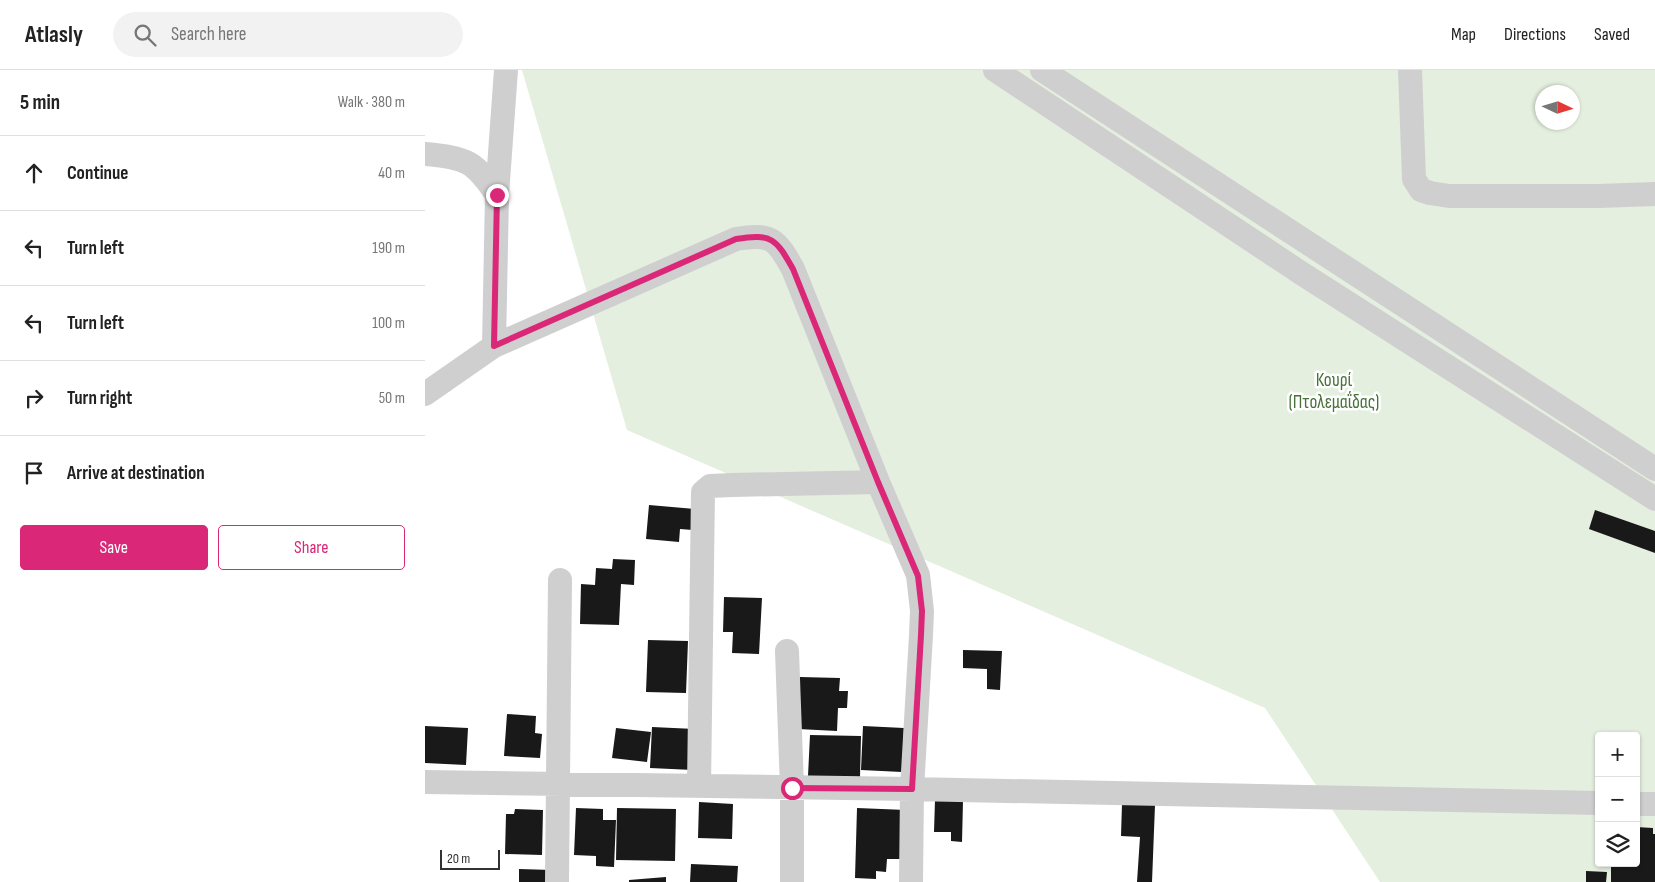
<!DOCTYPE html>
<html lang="en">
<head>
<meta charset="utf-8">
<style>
  body { margin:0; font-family:"Sofia Sans Condensed",sans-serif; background:#f2f2f2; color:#222 }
  .controls { position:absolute; right:15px; bottom:15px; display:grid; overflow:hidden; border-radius:5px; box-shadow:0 1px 4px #0004 }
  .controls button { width:45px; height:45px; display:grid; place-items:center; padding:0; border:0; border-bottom:1px solid #e0e0e0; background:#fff; color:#222; font:25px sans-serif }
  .compass { position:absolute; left:1110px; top:15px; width:45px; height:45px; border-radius:50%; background:#fff; box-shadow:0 1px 4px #0004; rotate:94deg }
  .scale { position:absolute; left:15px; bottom:12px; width:60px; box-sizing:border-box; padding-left:5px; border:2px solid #323232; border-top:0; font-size:14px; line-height:18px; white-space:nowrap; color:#323232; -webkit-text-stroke:4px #fff; paint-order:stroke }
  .stop { position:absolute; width:15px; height:15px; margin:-11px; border:4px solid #db2777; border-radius:50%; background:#fff }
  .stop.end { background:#db2777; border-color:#fff; box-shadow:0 1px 5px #0008 }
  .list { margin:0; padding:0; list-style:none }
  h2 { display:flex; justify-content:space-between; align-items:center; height:65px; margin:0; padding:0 20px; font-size:21px }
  h2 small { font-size:16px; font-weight:400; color:#767676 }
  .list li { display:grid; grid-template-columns:32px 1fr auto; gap:15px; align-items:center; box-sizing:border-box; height:75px; padding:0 20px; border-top:1px solid #e0e0e0 }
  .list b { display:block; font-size:19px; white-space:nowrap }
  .list em { font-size:16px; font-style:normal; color:#767676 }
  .actions { display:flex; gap:10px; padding:15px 20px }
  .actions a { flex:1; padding:11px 0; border:1px solid #db2777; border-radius:5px; text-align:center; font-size:18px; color:#db2777 }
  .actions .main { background:#db2777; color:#fff }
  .icon { flex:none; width:28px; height:28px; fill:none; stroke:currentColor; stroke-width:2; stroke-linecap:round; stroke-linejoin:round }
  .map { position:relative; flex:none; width:1230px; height:812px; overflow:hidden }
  header { display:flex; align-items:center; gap:30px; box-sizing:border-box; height:70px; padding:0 25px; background:#fff; border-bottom:1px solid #e0e0e0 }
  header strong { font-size:24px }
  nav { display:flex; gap:28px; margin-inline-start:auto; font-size:18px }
  .search { width:350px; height:45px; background:#f2f2f2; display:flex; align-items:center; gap:12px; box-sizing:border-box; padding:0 18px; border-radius:28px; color:#767676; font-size:19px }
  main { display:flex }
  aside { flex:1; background:#fff }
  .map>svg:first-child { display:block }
</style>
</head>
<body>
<header>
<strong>Atlasly</strong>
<div class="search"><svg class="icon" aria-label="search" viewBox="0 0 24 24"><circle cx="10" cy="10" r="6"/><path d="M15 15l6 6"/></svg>Search here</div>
<nav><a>Map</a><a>Directions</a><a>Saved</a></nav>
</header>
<main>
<aside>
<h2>5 min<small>Walk · 380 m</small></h2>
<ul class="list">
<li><svg class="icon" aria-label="ahead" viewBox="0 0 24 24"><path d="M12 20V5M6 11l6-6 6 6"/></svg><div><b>Continue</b></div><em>40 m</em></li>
<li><svg class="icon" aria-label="left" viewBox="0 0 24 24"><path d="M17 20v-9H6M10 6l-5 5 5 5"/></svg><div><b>Turn left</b></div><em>190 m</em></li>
<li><svg class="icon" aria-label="left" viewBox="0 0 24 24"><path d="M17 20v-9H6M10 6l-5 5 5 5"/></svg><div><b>Turn left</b></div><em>100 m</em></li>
<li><svg class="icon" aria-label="right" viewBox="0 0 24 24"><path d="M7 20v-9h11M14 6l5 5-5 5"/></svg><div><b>Turn right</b></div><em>50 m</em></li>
<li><svg class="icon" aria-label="arrive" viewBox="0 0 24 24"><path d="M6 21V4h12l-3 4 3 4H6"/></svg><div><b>Arrive at destination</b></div></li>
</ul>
<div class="actions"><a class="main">Save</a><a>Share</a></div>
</aside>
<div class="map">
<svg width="1230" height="812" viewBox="0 0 1230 812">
  <rect width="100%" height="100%" fill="#fff"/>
  <!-- green -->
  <path fill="#e4efdf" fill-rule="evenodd" d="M97,0H1230V812H955L840,638L202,360ZM1118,22H1148V52H1118ZM1174,666H1211V793H1174Z"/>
  <!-- building -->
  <path fill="#191919" d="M224,435L270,439L268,460L255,459L254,472L221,469Z
    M1170,440L1230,461V483L1164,459Z
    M188,489L210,490L209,515L196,514L194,555L155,554L156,514L170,515L171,498L187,499Z
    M299,527L337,528L334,584L307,583L308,562H298Z
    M223,570L263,571L261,623L221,622Z
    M538,580L577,581L575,620L562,619V599L538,598Z
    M375,607L415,608L414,621H423L422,638H413L412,661L373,659Z
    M82,644L111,646L110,663L117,664L115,688L79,686Z
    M0,656L43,658L41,695L0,693Z
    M438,656L479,658L477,702L436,700Z
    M227,657L270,659L268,700L225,698Z
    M191,658L226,662L222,692L187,688Z
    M385,665L436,666L435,708L383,706Z
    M510,730L538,731L537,772L526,771V762H509Z
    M274,732L308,734L307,769L273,768Z
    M697,734L730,735L727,812H712L715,767L696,766Z
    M151,738L178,739V750H191L189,797L171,796V786L149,785Z
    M192,738L251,739L250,791L191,790Z
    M432,738L481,740L480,789H462L461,802L451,801V809L430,808Z
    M90,739L118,740L117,785L80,784L81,744H89Z
    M1211,757L1228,758V764H1230V812H1186V793H1211Z
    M266,794L313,796L312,812H265Z
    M94,799L127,800V812H94Z
    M1161,801L1182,802L1181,812H1161Z
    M241,807V812H204V810Z"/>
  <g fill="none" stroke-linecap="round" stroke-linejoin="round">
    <!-- minor -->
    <path stroke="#cfcfcf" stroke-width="24" d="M570,0L876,203L1230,429
      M617,0L1230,399
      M985,0L989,109L996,120L1005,123L1024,126H1174L1230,124
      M0,84C41,88 49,90 72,125L69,276
      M72,125L81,0
      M0,324L69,276L311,169C347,163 351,169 368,199L453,412L493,505L497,541L496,565L487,719L486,812
      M362,581L367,718V812
      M0,712L487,719L1174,733
      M274,716L278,422L285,416L307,415L453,412
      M1211,734H1230
      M132,812L135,510"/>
  </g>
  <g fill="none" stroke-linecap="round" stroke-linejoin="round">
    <!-- route -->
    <path stroke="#db2777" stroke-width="6" d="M72,125L69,276L311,169C347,163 351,169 368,199L453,412L493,506L497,541L496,565L487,719L367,718"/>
  </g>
  <g text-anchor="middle" stroke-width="5" stroke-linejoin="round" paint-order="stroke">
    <!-- park labels -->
    <g font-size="19" fill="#48723a" stroke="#fff">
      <text x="909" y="316">Κουρί<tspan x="909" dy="22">(Πτολεμαΐδας)</tspan></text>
    </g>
  </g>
</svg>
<div class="controls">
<button>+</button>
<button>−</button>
<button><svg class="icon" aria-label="layers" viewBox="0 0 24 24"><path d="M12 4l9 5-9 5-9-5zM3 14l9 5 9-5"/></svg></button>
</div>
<svg class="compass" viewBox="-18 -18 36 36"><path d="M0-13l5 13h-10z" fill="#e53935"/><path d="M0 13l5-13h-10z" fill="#767676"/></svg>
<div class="scale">20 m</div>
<div class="stop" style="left:367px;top:718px"></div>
<div class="stop end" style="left:72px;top:125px"></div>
</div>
</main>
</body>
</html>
